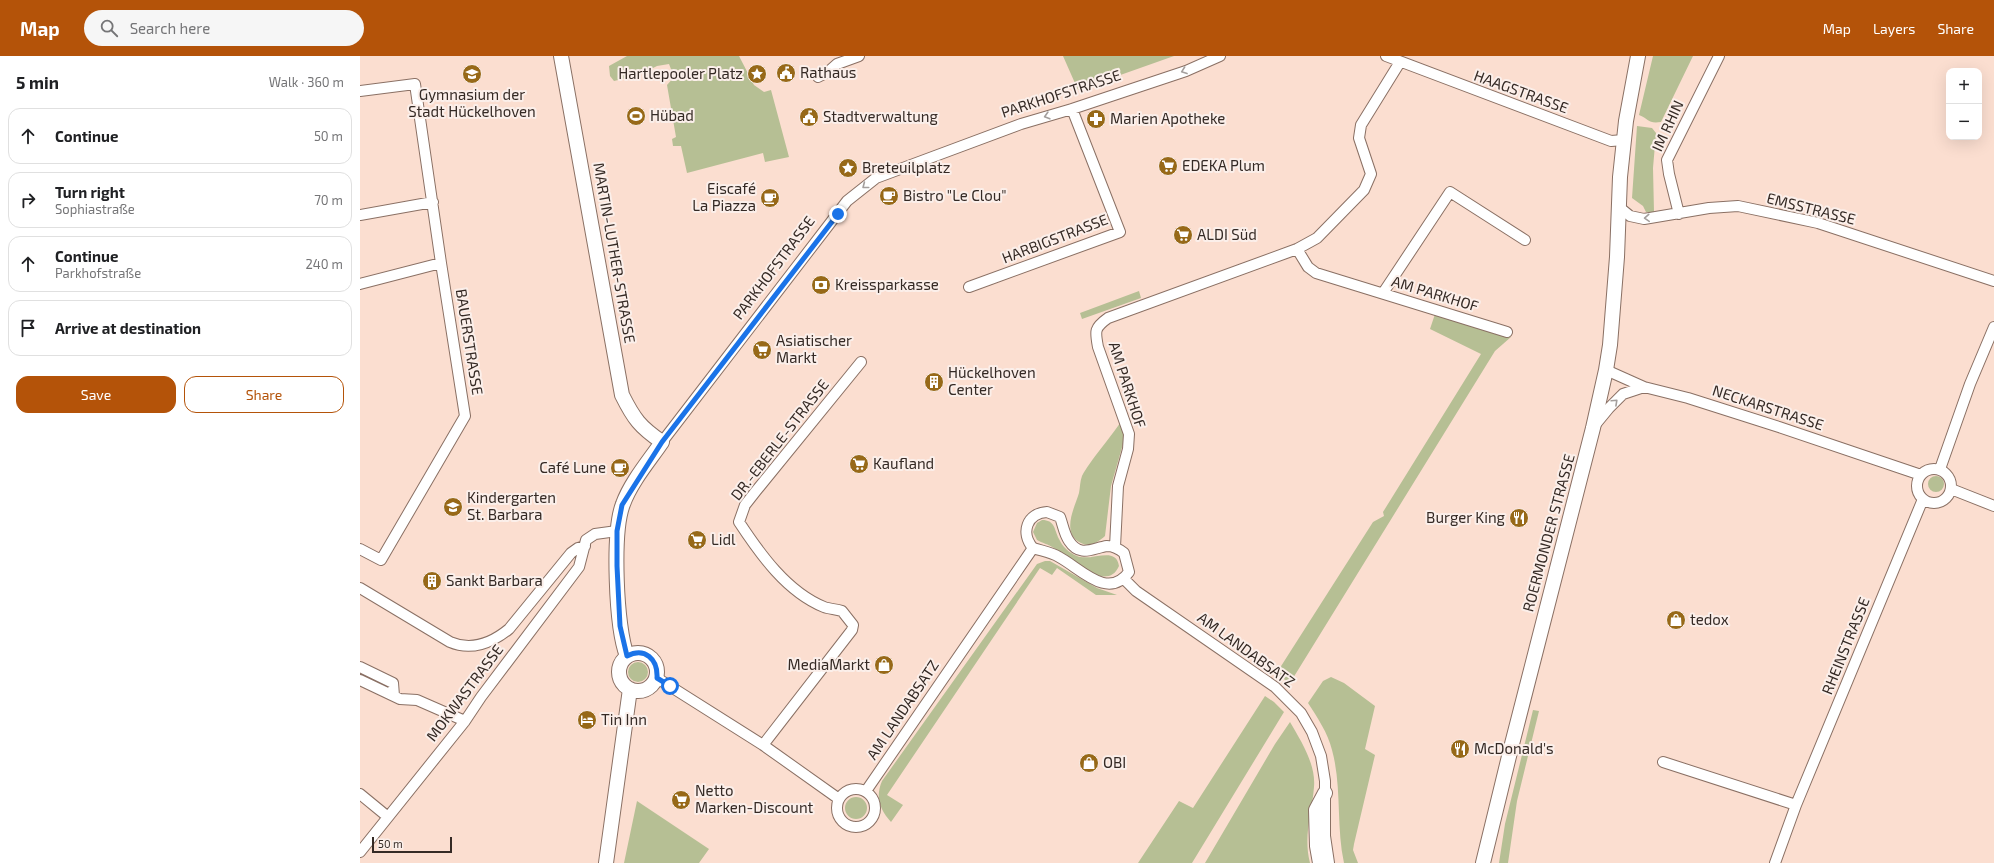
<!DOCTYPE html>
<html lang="en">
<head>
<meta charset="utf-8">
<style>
  body { margin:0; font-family:"Exo 2",sans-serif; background:#f6f6f6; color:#202124 }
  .controls { position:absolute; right:12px; top:12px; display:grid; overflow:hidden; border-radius:8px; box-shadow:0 4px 16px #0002 }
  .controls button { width:36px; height:36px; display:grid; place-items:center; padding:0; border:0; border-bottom:1px solid #e0e0e0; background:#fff; color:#202124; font:20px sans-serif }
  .scale { position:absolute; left:12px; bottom:10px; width:80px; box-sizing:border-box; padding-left:4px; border:2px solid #352a25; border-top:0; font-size:11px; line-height:14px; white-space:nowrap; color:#352a25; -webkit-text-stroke:3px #fbefea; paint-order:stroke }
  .stop { position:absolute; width:12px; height:12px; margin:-9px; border:3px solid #1a73e8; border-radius:50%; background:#fff }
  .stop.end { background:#1a73e8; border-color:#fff; box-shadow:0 1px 4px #0008 }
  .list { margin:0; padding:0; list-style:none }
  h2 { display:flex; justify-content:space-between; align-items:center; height:52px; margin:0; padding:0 16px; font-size:17px }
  h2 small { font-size:13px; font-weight:400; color:#757577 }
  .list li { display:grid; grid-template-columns:26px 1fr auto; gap:12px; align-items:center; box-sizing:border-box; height:56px; margin:0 8px 8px; padding:0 8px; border:1px solid #e0e0e0; border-radius:12px }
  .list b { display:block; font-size:15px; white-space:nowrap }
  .list p { margin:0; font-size:13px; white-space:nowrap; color:#757577 }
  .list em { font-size:13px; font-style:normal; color:#757577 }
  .actions { display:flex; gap:8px; padding:12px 16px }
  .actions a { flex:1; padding:9px 0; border:1px solid #b45309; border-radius:12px; text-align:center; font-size:14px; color:#b45309 }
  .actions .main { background:#b45309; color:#fff }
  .icon { flex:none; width:22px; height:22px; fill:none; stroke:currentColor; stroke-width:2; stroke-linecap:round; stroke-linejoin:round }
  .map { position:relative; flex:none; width:1634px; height:807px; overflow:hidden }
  header { display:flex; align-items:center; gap:24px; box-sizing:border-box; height:56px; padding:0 20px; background:#b45309; color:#fff }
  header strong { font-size:19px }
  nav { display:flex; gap:22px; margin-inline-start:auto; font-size:14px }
  .search { width:280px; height:36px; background:#f6f6f6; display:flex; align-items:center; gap:10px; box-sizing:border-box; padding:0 14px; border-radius:22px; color:#757577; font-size:15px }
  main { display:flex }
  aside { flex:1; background:#fff }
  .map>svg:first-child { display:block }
</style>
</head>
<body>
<header>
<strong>Map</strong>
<div class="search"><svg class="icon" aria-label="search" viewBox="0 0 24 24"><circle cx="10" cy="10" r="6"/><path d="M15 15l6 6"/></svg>Search here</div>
<nav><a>Map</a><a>Layers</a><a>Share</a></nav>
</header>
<main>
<aside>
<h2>5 min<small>Walk · 360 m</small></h2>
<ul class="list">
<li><svg class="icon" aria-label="ahead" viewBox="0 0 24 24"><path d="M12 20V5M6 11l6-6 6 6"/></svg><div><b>Continue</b></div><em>50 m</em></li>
<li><svg class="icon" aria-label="right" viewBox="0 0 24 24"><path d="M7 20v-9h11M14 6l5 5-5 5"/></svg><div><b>Turn right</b><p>Sophiastraße</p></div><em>70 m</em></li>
<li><svg class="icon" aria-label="ahead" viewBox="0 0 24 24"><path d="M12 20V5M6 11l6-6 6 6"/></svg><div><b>Continue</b><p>Parkhofstraße</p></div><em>240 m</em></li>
<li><svg class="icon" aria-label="arrive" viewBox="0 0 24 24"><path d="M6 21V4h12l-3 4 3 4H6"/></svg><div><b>Arrive at destination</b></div></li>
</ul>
<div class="actions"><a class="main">Save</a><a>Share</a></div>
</aside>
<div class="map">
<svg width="1634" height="807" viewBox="0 0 1634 807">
  <rect width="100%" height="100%" fill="#fbded0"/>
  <!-- green -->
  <path fill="#b6bf94" d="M267,0H379L394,29L404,36L411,34L429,101L405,106L403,97L327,117L321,90H313L312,83L316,81L307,29L314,21L309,8L297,10L279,19L254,25L250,20L249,10Z
    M703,0H814L718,34Z
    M1293,0H1333L1301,66C1288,68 1289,63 1279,59Z
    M1277,70L1292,72L1296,77L1293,112L1294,156H1286L1283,150L1272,142Z
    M779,235L781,242L722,263L720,257Z
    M1075,258L1151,281L1135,295L930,627L916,618L1013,466L1024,460L1023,456L1121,298L1070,273Z
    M760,367L765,381L751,430L745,480C738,486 730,492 721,487C701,477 714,453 719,437C720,432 720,425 722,420C730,405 750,382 760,367Z
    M1568 428a8 8 0 1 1 16 0a8 8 0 1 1-16 0Z
    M682,464C695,464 694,473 699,483C702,490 709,497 717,500C731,506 756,489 759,510C747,538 709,502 694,492C688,488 682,487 677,484L673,476L677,467Z
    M685,505H690L737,532L757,539H736L697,512L692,519L680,512L527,739L543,749L531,766C520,754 515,741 522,725L677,508Z
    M268 616a10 10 0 1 1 20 0a10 10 0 1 1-20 0Z
    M971,621L984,627L1015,650L1005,693L1015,699L994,788L993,794L998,807H984C976,770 982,730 972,694C968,677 957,661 948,647L963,625Z
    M905,640L914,646L924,656L832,807H778L819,745L833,752Z
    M1173,654L1179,655L1157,745L1148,807H1139L1145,768Z
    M930,666C941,685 956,708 954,731C952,757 943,780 950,807H845L915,688Z
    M485 752a11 11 0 1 1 22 0a11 11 0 1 1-22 0Z
    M277,745L349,793L339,807H264Z"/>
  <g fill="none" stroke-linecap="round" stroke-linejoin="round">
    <!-- street casing -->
    <g stroke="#8a7064" stroke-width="12">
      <path id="street" d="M1026,0L1251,85L1264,84
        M458,21L468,16L477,8L499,0
        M0,35L55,28L81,207L105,360L21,504L0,493
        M1259,151L1270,160L1284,163L1349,152L1378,150L1458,167L1634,225
        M1319,158L1309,118L1307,104L1359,0
        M0,159L73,146
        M937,193L948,211L956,217L1147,276
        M0,228L81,207
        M609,231L760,176L712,53
        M1023,237L1090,136L1165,184
        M1246,314L1284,331L1328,342L1419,371L1561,419
        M1235,369L1249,352L1263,338L1284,331
        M302,386L471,166L487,145L516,122L661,68L712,53L826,15L860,0
        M1557 430a17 17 0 1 1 34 0a17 17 0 1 1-34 0Z
        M1580,413L1610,328L1634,271
        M1591,433L1634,450
        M687,456L700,461C703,469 704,478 709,485C720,502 733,492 747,490C754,490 759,493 764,497L769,516C748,545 720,512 699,501C691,496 682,495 673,492C660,477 667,457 687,456Z
        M755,491L758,430L768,393L769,378L738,291C735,275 734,272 748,262L937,193L957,182L1004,134L1011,118L999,82L1001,69L1040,6
        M764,523L776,535L915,631L941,657L952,676L961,700L965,725V780L969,807
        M0,532L90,586C111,595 132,587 149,573L211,497L218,492L225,490
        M0,611L33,627L34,640
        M297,622L403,689L479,743
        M0,624L40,643L57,644L105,665
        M403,689L492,574L493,569L482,555C476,553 469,553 464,551C427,536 400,498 379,466L385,449L396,435L501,306
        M1303,706L1436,749
        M477 752a19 19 0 1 1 38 0a19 19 0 1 1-38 0Z
        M506,735L673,492
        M0,738L28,761
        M0,796L105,665L121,641L219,511L226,484L235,478L257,475
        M1415,807L1436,749L1563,443"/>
    </g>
    <!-- secondary casing -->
    <g stroke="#8a7064" stroke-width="16">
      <path id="secondary" d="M201,0L262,339C274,363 280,371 302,386C289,405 271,426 263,448C252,476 256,572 267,600
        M259 616a19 19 0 1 1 38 0a19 19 0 1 1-38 0Z
        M246,807L270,633
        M960,807L957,790L956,754L965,737
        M1123,807L1152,688L1233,372L1246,314L1250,289L1257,201L1260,121L1266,65L1278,0"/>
    </g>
    <!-- street -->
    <use href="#street" stroke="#fff" stroke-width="10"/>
    <!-- secondary -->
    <use href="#secondary" stroke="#fff" stroke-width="14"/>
  </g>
  <!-- one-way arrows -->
  <defs><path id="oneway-chevron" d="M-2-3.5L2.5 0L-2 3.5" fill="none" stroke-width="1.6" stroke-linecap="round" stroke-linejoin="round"/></defs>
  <g stroke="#a49f9d">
    <use href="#oneway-chevron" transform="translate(824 15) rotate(160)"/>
    <use href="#oneway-chevron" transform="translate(687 60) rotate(164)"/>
    <use href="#oneway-chevron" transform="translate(505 130) rotate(142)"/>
    <use href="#oneway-chevron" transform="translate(1287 162) rotate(176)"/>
    <use href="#oneway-chevron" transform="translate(1255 346) rotate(-43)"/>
  </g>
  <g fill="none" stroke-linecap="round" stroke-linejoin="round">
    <!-- route -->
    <path stroke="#1a73e8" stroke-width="5" d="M310,630L297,622C298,603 285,591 267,600L260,570L257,510V475L262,449L302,386L478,158"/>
  </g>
  <!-- icons -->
  <defs>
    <g id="civic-disc" transform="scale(1)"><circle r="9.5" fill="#976918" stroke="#fbefea"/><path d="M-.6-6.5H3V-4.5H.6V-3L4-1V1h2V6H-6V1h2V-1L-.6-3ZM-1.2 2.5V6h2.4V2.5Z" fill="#fff"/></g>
    <g id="school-disc" transform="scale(1)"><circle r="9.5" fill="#976918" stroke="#fbefea"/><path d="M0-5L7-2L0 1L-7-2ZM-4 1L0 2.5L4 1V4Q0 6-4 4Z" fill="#fff"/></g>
    <g id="sight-disc" transform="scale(1)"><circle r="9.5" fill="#976918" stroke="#fbefea"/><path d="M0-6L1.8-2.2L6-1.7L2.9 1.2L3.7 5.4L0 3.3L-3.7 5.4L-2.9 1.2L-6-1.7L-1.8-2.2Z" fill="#fff"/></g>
    <g id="stadium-disc" transform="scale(1)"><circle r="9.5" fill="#976918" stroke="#fbefea"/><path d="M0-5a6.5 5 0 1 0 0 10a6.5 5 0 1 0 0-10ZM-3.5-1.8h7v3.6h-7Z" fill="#fff"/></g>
    <g id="pharmacy-disc" transform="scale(1)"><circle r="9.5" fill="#976918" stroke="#fbefea"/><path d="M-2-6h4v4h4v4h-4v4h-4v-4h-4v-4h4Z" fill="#fff"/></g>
    <g id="supermarket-disc" transform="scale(1)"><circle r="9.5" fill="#976918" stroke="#fbefea"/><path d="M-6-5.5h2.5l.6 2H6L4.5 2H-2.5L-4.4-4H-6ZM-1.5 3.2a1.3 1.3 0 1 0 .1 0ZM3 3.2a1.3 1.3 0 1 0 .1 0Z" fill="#fff"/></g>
    <g id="cafe-disc" transform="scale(1)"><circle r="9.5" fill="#976918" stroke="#fbefea"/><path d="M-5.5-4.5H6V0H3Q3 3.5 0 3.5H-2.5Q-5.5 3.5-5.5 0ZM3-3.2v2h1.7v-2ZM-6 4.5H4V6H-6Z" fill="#fff"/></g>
    <g id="bank-disc" transform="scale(1)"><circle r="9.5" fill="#976918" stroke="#fbefea"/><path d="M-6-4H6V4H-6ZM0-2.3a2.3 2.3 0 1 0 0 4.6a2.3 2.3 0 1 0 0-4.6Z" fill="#fff"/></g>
    <g id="building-disc" transform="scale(1)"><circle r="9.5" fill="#976918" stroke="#fbefea"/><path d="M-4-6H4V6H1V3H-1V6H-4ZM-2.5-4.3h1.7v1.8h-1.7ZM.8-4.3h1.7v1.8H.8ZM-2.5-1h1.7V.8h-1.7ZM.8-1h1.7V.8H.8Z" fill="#fff"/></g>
    <g id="restaurant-disc" transform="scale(1)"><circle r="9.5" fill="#976918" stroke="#fbefea"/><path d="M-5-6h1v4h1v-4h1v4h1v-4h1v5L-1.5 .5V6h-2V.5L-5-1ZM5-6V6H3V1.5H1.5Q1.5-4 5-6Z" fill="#fff"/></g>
    <g id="shop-disc" transform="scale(1)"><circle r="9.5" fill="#976918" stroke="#fbefea"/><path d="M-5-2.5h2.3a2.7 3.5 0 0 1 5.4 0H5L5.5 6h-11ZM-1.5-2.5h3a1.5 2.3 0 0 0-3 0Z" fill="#fff"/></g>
    <g id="hotel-disc" transform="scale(1)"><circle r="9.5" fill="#976918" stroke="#fbefea"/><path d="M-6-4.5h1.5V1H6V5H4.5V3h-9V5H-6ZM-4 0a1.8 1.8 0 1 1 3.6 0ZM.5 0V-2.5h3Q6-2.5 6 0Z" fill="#fff"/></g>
  </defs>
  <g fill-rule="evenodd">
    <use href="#civic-disc" x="426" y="17"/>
    <use href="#school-disc" x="112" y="18"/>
    <use href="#sight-disc" x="397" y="18"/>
    <use href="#stadium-disc" x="276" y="60"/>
    <use href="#civic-disc" x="449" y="61"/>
    <use href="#pharmacy-disc" x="736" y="63"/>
    <use href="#supermarket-disc" x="808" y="110"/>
    <use href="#sight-disc" x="488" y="112"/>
    <use href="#cafe-disc" x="529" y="140"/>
    <use href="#cafe-disc" x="410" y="142"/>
    <use href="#supermarket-disc" x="823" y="179"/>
    <use href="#bank-disc" x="461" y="229"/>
    <use href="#supermarket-disc" x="402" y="294"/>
    <use href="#building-disc" x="574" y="326"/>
    <use href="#supermarket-disc" x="499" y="408"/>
    <use href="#cafe-disc" x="260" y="412"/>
    <use href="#school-disc" x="93" y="451"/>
    <use href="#restaurant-disc" x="1159" y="462"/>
    <use href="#supermarket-disc" x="337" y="484"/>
    <use href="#building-disc" x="72" y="525"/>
    <use href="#shop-disc" x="1316" y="564"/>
    <use href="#shop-disc" x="524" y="609"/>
    <use href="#hotel-disc" x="227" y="664"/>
    <use href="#restaurant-disc" x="1100" y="693"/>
    <use href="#shop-disc" x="729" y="707"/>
    <use href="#supermarket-disc" x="321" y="744"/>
  </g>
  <g text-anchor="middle" stroke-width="4" stroke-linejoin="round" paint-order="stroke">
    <!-- poi labels -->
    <g font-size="15" fill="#352a25" stroke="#fbefea" text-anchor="start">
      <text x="440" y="22">Rathaus</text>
      <text x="383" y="23" text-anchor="end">Hartlepooler Platz</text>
      <text x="112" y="44" text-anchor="middle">Gymnasium der<tspan x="112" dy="17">Stadt Hückelhoven</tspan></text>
      <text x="290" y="65">Hübad</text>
      <text x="463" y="66">Stadtverwaltung</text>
      <text x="750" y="68">Marien Apotheke</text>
      <text x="822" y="115">EDEKA Plum</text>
      <text x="502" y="117">Breteuilplatz</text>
      <text x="396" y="138" text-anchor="end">Eiscafé<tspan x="396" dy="17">La Piazza</tspan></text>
      <text x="543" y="145">Bistro "Le Clou"</text>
      <text x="837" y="184">ALDI Süd</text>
      <text x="475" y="234">Kreissparkasse</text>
      <text x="416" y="290">Asiatischer<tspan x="416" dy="17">Markt</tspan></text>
      <text x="588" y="322">Hückelhoven<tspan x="588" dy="17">Center</tspan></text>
      <text x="513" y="413">Kaufland</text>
      <text x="246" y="417" text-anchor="end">Café Lune</text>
      <text x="107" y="447">Kindergarten<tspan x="107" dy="17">St. Barbara</tspan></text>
      <text x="1145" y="467" text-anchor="end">Burger King</text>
      <text x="351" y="489">Lidl</text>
      <text x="86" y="530">Sankt Barbara</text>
      <text x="1330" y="569">tedox</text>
      <text x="510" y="614" text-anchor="end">MediaMarkt</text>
      <text x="241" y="669">Tin Inn</text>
      <text x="1114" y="698">McDonald's</text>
      <text x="743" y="712">OBI</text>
      <text x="335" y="740">Netto<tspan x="335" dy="17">Marken-Discount</tspan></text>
    </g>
    <!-- street labels -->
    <g font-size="15" fill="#352a25" stroke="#fbefea">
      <text transform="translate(1161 36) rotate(20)" y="5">HAAGSTRASSE</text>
      <text transform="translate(701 38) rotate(-18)" y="5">PARKHOFSTRASSE</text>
      <text transform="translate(1308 70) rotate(-65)" y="5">IM RHIN</text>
      <text transform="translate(1451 153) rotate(14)" y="5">EMSSTRASSE</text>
      <text transform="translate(695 183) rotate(-21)" y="5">HARBIGSTRASSE</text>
      <text transform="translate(254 197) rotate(80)" y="5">MARTIN-LUTHER-STRASSE</text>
      <text transform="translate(414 212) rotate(-53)" y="5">PARKHOFSTRASSE</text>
      <text transform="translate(1075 238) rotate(17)" y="5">AM PARKHOF</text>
      <text transform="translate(109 286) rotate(81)" y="5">BAUERSTRASSE</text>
      <text transform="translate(767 329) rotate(72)" y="5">AM PARKHOF</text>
      <text transform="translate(1408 352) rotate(18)" y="5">NECKARSTRASSE</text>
      <text transform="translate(420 384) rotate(-52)" y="5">DR.-EBERLE-STRASSE</text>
      <text transform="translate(1189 477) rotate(-75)" y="5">ROERMONDER STRASSE</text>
      <text transform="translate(1486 590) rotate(-68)" y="5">RHEINSTRASSE</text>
      <text transform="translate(886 594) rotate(36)" y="5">AM LANDABSATZ</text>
      <text transform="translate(105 637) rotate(-53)" y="5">MOKWASTRASSE</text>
      <text transform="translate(543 654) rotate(-56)" y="5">AM LANDABSATZ</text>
    </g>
  </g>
</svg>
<div class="controls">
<button>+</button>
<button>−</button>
</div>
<div class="scale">50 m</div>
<div class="stop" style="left:310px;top:630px"></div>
<div class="stop end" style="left:478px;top:158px"></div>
</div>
</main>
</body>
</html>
